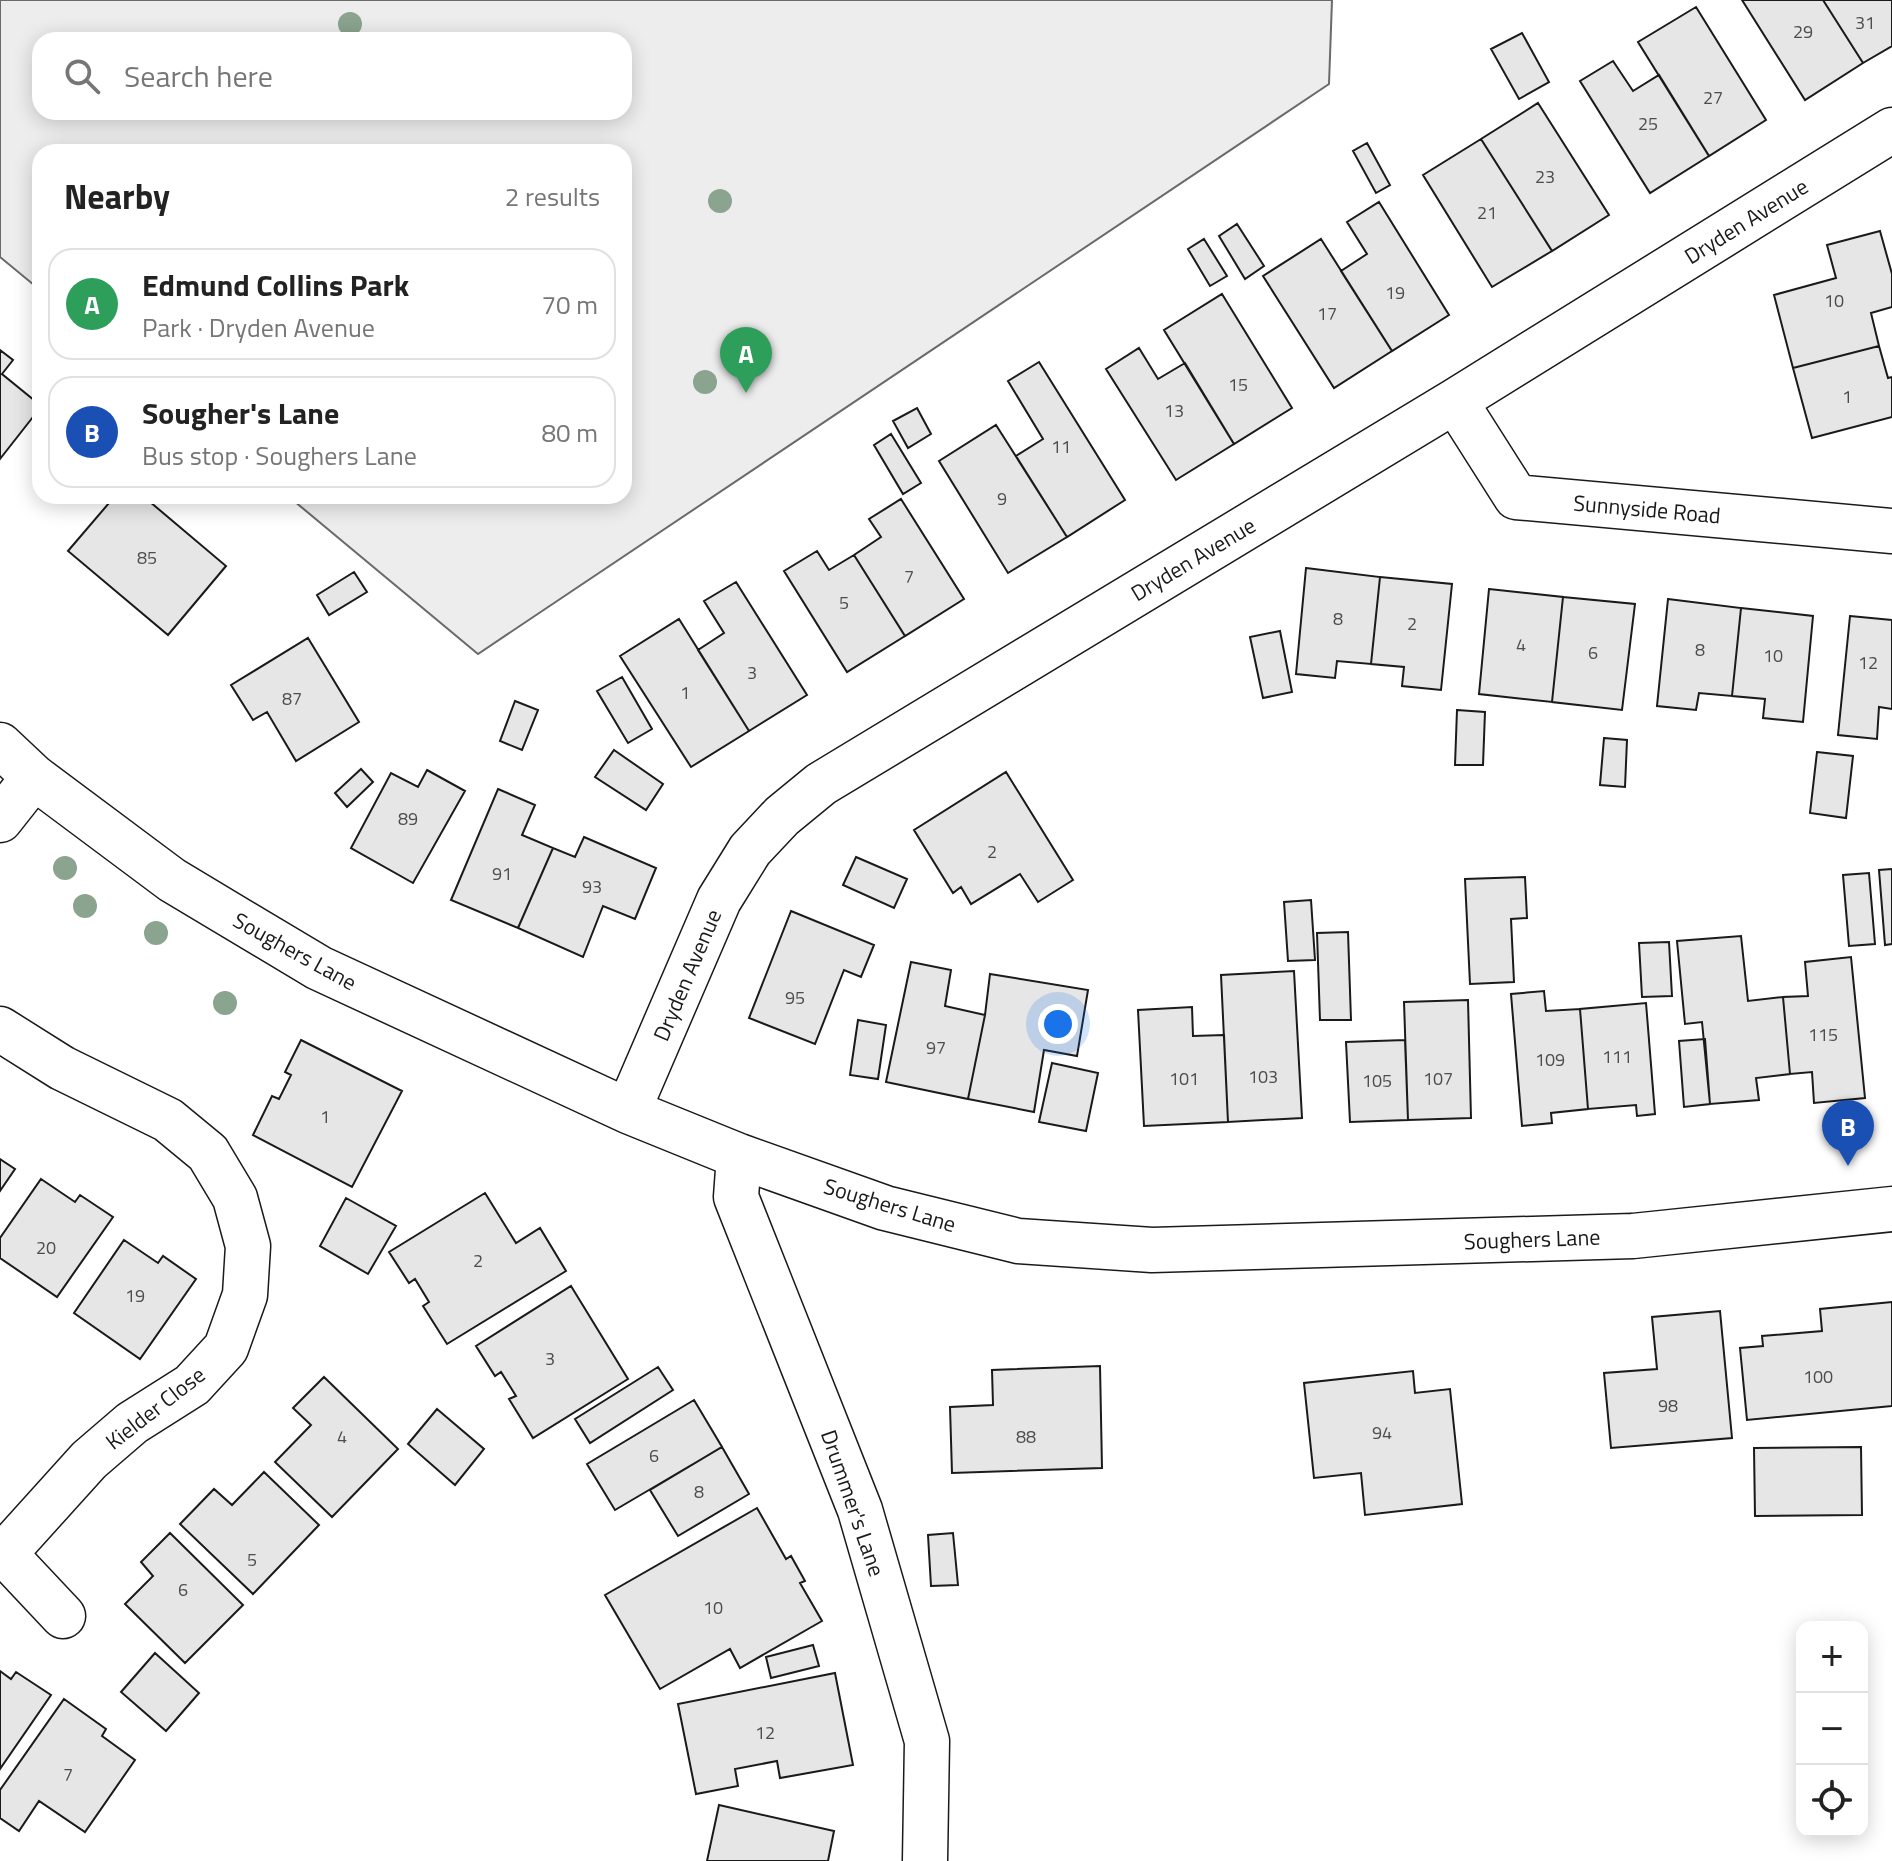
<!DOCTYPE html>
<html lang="en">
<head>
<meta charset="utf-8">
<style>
  body { margin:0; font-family:"Titillium Web",sans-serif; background:#f6f6f6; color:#222 }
  .controls { position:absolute; right:24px; bottom:24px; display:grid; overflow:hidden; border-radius:16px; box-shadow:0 4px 20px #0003 }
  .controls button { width:72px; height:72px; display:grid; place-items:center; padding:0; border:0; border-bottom:2px solid #e0e0e0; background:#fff; color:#222; font:40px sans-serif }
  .you { position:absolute; left:1058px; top:1024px; width:28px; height:28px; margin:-20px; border:6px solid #fff; border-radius:50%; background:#1a73e8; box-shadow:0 0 0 12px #1a73e833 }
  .badge { display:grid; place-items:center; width:52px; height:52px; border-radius:50%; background:#db2777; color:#fff; font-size:26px; font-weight:700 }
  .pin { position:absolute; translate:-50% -66px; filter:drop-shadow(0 2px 4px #0008) }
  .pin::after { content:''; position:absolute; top:42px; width:28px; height:24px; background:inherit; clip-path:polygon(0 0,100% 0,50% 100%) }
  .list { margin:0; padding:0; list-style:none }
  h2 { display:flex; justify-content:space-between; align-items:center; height:104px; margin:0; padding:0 32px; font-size:34px }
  h2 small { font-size:26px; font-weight:400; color:#767676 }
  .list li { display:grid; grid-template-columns:52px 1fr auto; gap:24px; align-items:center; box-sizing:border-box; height:112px; margin:0 16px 16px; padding:0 16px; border:2px solid #e0e0e0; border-radius:24px }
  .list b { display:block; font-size:30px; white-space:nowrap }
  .list p { margin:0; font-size:26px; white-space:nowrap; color:#767676 }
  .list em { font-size:26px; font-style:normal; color:#767676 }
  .icon { flex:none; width:44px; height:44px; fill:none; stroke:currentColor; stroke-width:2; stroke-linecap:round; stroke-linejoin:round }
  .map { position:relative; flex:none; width:1892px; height:1861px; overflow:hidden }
  .search { position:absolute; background:#fff; box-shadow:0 4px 20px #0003; left:32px; top:32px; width:600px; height:88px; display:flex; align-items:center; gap:20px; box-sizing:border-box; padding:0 28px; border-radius:24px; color:#767676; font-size:30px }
  .panel { position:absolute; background:#fff; box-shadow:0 4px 20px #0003; left:32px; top:144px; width:600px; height:360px; border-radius:24px }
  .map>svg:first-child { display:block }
</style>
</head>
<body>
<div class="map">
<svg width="1892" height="1861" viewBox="0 0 1892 1861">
  <rect width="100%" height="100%" fill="#fff"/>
  <!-- built -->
  <path fill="#ededed" stroke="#6a6a6a" stroke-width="2" fill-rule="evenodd" d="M0,0H1332L1329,84L478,654L288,496H624V152H40V290L0,257ZM40,40H624V112H40Z"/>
  <!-- building -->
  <path fill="#e6e6e6" stroke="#1a1a1a" stroke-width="2" d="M1742,0H1823L1863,63L1805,100Z
    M1823,0H1892V46L1863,63Z
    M1696,7L1766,120L1709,156L1638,42Z
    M1522,33L1549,82L1519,99L1491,49Z
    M1613,61L1633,91L1659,75L1709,156L1650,193L1580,81Z
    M1538,103L1609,215L1552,251L1481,139Z
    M1481,139L1552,251L1492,287L1423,175Z
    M1367,143L1390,185L1376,193L1353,151Z
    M1379,202L1449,315L1392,351L1341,271L1367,254L1347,222Z
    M1237,224L1264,266L1245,279L1219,236Z
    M1880,231L1892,274V307L1871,313L1879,346L1793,368L1774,295L1836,278L1827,245Z
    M1204,239L1227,276L1210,286L1188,249Z
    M1321,239L1392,351L1334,388L1263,276Z
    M1222,294L1292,408L1234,444L1164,330Z
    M1879,346L1888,378L1892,377V417L1812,438L1793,368Z
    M1139,348L1158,379L1185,363L1234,444L1176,480L1106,369Z
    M0,350L13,360L2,374L40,405V408L0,459Z
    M1039,362L1125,500L1067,537L1016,456L1043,439L1008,381Z
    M917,408L931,434L908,448L893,421Z
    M996,425L1067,537L1008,573L939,461Z
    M891,434L921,483L903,494L874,445Z
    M115,496H143L226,566L168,635L68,551Z
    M901,499L964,599L905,636L854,555L881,537L869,519Z
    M817,551L829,570L854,555L905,636L847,672L784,571Z
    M1306,568L1380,577L1371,664L1337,661L1335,678L1296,674Z
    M354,572L367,592L329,615L317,595Z
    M1380,577L1452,584L1441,690L1402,686L1404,667L1371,664Z
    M736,582L807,695L749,731L698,650L724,633L704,601Z
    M1489,589L1563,597L1552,702L1479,694Z
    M1563,597L1635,604L1622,710L1552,702Z
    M1668,599L1741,608L1732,696L1699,693L1696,710L1657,706Z
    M1741,608L1813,616L1803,722L1763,718L1765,699L1732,696Z
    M1850,616L1892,620V709L1879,707L1877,739L1838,735Z
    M679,619L749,731L691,767L620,656Z
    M1280,631L1292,692L1263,698L1250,637Z
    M308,638L359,722L296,761L267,712L253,720L231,685Z
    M622,677L652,729L628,743L597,691Z
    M515,701L538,710L522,750L500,741Z
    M1457,710L1485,712L1483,765H1455Z
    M1604,738L1627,740L1625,787L1600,785Z
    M614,750L663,784L646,810L595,777Z
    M1817,752L1853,756L1846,818L1810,813Z
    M361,769L373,782L347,807L335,793Z
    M427,770L465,791L413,883L351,848L391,773L418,787Z
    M1006,772L1073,880L1038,902L1020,874L971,904L961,887L953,893L914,830Z
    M498,789L535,805L522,835L553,848L518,928L451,900Z
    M584,837L656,868L635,919L603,906L583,957L518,928L553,848L575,857Z
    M856,857L907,879L894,908L843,885Z
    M1892,869V944L1885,945L1879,870Z
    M1869,873L1875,944L1849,946L1843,875Z
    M1525,877L1527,918L1511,919L1514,982L1470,984L1465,879Z
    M1311,900L1315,960L1288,961L1284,902Z
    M791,911L874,945L861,977L844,970L815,1044L749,1018Z
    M1348,932L1351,1020H1320L1317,933Z
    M1741,936L1748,1001L1783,997L1790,1074L1756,1078L1759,1100L1710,1104L1702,1022L1685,1024L1677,941Z
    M1669,942L1672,996L1642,997L1639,943Z
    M1851,957L1865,1098L1814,1103L1812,1072L1790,1074L1783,997L1808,996L1805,962Z
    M911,962L951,970L945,1006L985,1015L968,1099L886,1082Z
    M1294,971L1302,1118L1228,1122L1221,975Z
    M990,974L1088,990L1077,1056L1044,1050L1034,1112L968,1099L985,1015Z
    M1544,991L1546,1011L1580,1009L1588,1109L1551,1113L1552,1123L1522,1126L1511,994Z
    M1468,1000L1471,1118L1408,1120L1404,1002Z
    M1646,1003L1655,1114L1637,1116L1636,1105L1588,1109L1580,1009Z
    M1192,1007L1193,1036L1224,1035L1228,1122L1144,1126L1138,1010Z
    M858,1020L886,1025L878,1079L850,1075Z
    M1705,1039L1710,1104L1684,1107L1679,1041Z
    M301,1040L402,1091L352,1187L253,1135L272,1096L279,1099L291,1075L285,1072Z
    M1405,1040L1408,1120L1350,1122L1346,1042Z
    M1052,1063L1098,1073L1086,1131L1039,1122Z
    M0,1159L15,1169L0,1191Z
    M41,1179L75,1202L80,1195L113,1217L57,1297L0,1258V1238Z
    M485,1193L516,1243L540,1228L566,1271L447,1344L423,1306L429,1302L415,1279L409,1283L389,1252Z
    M346,1198L396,1226L368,1274L320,1246Z
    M124,1240L158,1263L163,1256L196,1279L140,1359L74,1313Z
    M571,1286L628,1379L533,1438L509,1399L516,1396L501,1372L495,1376L476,1346Z
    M1892,1302V1406L1747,1420L1740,1348L1763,1346L1762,1336L1822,1331L1820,1309Z
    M1720,1311L1732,1438L1611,1448L1604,1373L1657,1369L1652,1317Z
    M1100,1366L1102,1468L952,1473L950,1407L993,1405L992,1370Z
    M658,1367L673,1390L590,1443L575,1419Z
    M1413,1371L1415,1393L1450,1389L1462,1504L1365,1515L1361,1473L1314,1478L1304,1383Z
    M324,1377L398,1449L332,1517L275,1462L311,1425L293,1408Z
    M694,1400L722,1447L615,1510L587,1464Z
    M437,1409L484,1449L455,1485L408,1444Z
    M722,1447L749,1494L678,1536L650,1490Z
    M1861,1447L1862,1515L1755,1516L1754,1448Z
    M264,1472L319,1525L253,1594L180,1524L214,1489L232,1505Z
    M757,1508L786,1559L791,1556L805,1581L800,1583L822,1621L740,1668L730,1649L660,1689L605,1595Z
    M170,1533L243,1605L185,1663L125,1604L153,1576L141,1562Z
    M953,1533L958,1585L931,1586L928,1535Z
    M813,1645L819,1666L771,1678L766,1657Z
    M155,1653L199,1693L166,1731L121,1692Z
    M0,1671L11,1679L16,1672L51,1695L0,1769Z
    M835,1673L853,1765L780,1778L777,1761L735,1769L738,1786L696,1794L678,1704Z
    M64,1699L106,1729L102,1736L135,1760L85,1832L39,1801L19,1831L0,1818V1790Z
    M719,1805L834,1831L828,1861H707Z"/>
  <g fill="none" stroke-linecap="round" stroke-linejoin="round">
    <!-- street casing -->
    <g stroke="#1a1a1a" stroke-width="47">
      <path id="street" d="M1455,401L1516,497L1892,531
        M0,745L34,777L172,880L319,968L628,1111L739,1156L885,1208L1018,1241L1152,1250L1633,1236L1892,1209
        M0,820L34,777
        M0,1029L62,1068L168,1120L208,1153L235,1198L248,1246L245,1295L226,1348L192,1385L132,1423L89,1460L5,1553
        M628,1111L719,900L750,850L782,816L821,784L1455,401L1892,130
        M739,1156L736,1197L860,1510L927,1741L925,1861
        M0,1549L63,1616"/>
    </g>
    <!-- street -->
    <use href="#street" stroke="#fff" stroke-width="44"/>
  </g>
  <!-- trees -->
  <g fill="#8aa48f">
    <circle cx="350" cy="24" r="12"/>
    <circle cx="720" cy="201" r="12"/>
    <circle cx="705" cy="382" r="12"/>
    <circle cx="65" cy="868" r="12"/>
    <circle cx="85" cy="906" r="12"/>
    <circle cx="156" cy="933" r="12"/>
    <circle cx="225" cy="1003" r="12"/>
  </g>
  <g text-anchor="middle" stroke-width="6" stroke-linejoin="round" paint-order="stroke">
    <!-- number labels -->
    <g font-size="18" fill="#4d4d4d">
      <text x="1865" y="29">31</text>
      <text x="1803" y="38">29</text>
      <text x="1713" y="104">27</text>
      <text x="1648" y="130">25</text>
      <text x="1545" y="183">23</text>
      <text x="1487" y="219">21</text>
      <text x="1395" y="299">19</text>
      <text x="1834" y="307">10</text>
      <text x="1327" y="320">17</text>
      <text x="1238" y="391">15</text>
      <text x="1847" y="403">1</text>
      <text x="1174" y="417">13</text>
      <text x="1061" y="453">11</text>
      <text x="1002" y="505">9</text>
      <text x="147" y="564">85</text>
      <text x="909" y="583">7</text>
      <text x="844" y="609">5</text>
      <text x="1338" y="625">8</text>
      <text x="1412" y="630">2</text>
      <text x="1521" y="651">4</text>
      <text x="1700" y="656">8</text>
      <text x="1593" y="659">6</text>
      <text x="1773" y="662">10</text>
      <text x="1868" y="669">12</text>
      <text x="752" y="679">3</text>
      <text x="685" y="699">1</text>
      <text x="292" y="705">87</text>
      <text x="408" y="825">89</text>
      <text x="992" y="858">2</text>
      <text x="502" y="880">91</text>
      <text x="592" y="893">93</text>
      <text x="795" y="1004">95</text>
      <text x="1823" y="1041">115</text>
      <text x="936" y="1054">97</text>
      <text x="1617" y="1063">111</text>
      <text x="1550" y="1066">109</text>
      <text x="1263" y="1083">103</text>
      <text x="1184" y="1085">101</text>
      <text x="1438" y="1085">107</text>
      <text x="1377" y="1087">105</text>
      <text x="325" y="1123">1</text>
      <text x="46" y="1254">20</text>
      <text x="478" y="1267">2</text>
      <text x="135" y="1302">19</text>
      <text x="550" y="1365">3</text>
      <text x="1818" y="1383">100</text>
      <text x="1668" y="1412">98</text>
      <text x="1382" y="1439">94</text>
      <text x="342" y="1443">4</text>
      <text x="1026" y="1443">88</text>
      <text x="654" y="1462">6</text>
      <text x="699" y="1498">8</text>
      <text x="252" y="1566">5</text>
      <text x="183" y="1596">6</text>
      <text x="713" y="1614">10</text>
      <text x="765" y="1739">12</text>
      <text x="68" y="1781">7</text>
    </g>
    <!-- street labels -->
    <g font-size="22" fill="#1a1a1a" stroke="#fff">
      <text transform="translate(1746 221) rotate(-32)" y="8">Dryden Avenue</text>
      <text transform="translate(1647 509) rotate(5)" y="8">Sunnyside Road</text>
      <text transform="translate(1193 559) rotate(-31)" y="8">Dryden Avenue</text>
      <text transform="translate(295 951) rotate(29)" y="8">Soughers Lane</text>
      <text transform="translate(687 975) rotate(-67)" y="8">Dryden Avenue</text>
      <text transform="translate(890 1205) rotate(17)" y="8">Soughers Lane</text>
      <text transform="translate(1532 1239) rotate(-2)" y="8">Soughers Lane</text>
      <text transform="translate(155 1408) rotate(-38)" y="8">Kielder Close</text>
      <text transform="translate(853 1503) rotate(71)" y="8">Drummer's Lane</text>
    </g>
  </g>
</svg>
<div class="controls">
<button>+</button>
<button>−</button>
<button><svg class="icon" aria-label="locate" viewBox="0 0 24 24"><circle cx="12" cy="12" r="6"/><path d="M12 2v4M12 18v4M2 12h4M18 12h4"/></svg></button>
</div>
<div class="you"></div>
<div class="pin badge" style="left:746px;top:393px;background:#2e9e5b">A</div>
<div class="pin badge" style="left:1848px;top:1166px;background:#1a4fb4">B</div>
<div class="search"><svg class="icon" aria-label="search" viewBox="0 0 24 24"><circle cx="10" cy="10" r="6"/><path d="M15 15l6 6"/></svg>Search here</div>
<section class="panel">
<h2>Nearby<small>2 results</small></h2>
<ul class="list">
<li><span class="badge" style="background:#2e9e5b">A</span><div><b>Edmund Collins Park</b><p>Park · Dryden Avenue</p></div><em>70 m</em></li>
<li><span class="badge" style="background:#1a4fb4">B</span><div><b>Sougher's Lane</b><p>Bus stop · Soughers Lane</p></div><em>80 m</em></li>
</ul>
</section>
</div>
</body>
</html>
